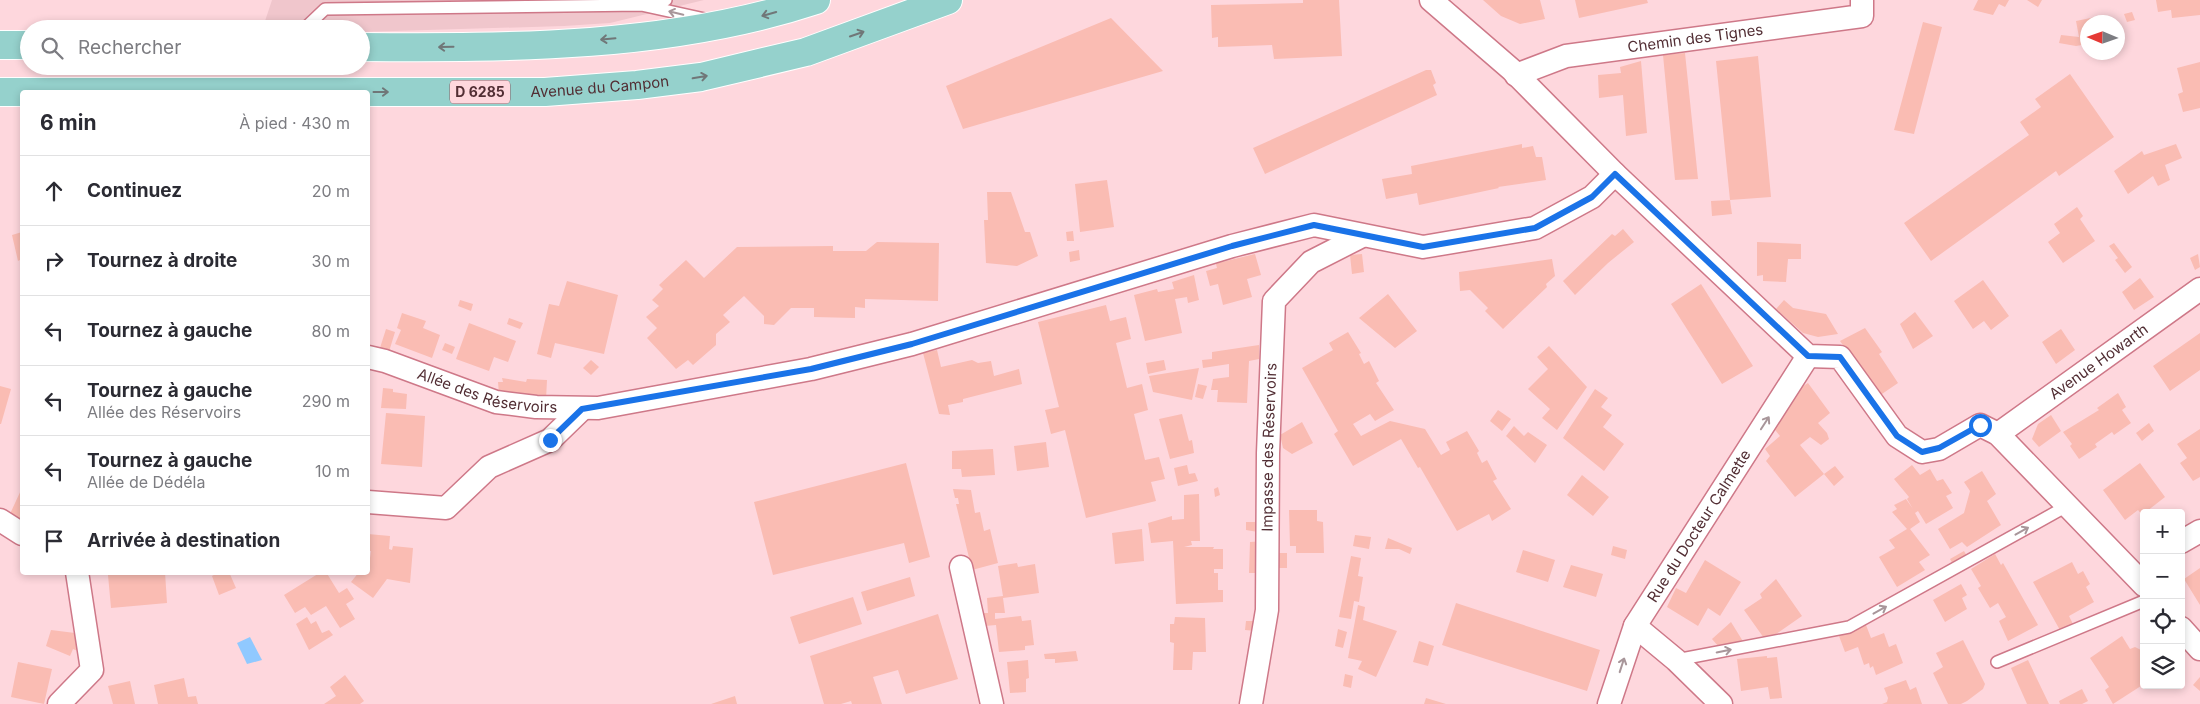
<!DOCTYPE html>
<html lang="fr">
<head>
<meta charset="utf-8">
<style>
  body { margin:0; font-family:Inter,sans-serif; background:#f7f7f7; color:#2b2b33 }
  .controls { position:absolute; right:15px; bottom:15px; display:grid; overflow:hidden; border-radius:5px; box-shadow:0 2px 8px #0003 }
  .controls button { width:45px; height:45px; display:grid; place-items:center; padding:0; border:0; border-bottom:1px solid #e1e1e2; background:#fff; color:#2b2b33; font:25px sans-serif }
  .compass { position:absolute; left:2080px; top:15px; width:45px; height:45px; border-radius:50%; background:#fff; box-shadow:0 2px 8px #0003; rotate:272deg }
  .stop { position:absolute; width:15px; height:15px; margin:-11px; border:4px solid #1a73e8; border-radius:50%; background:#fff }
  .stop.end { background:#1a73e8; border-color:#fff; box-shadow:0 1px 5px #0008 }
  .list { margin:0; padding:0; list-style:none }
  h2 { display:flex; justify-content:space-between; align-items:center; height:65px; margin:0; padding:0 20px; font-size:21px }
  h2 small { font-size:16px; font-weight:400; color:#7c7c81 }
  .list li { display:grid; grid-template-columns:32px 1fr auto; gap:15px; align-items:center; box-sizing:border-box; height:70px; padding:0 20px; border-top:1px solid #e1e1e2 }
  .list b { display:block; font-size:19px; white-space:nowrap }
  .list p { margin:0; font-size:16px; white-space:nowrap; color:#7c7c81 }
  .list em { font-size:16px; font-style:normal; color:#7c7c81 }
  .icon { flex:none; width:28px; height:28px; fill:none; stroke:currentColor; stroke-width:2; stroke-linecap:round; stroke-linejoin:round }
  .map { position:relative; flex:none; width:2200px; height:704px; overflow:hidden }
  .search { position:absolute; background:#fff; box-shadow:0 2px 8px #0003; left:20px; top:20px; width:350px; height:55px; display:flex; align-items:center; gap:12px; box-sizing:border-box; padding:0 18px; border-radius:28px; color:#7c7c81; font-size:19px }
  .panel { position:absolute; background:#fff; box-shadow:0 2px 8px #0003; left:20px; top:90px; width:350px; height:485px; border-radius:5px }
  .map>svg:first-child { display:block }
</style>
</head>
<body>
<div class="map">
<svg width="2200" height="704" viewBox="0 0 2200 704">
  <rect width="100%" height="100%" fill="#fed7dd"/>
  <!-- built -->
  <path fill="#f0c6cc" d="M272,0H704L610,23L564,26L361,32V29L263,27Z"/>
  <!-- water -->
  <path fill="#90c9ff" d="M250,637L262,660L247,664L237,643Z"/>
  <!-- building -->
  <path fill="#fabcb3" d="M1303,0H1339L1342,56L1274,59L1272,45L1218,47V37L1212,38L1211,5L1303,3Z
    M1483,0H1540L1545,19L1520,24L1501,16Z
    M1575,0H1647L1648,3L1579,18Z
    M1978,0H2009L2005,7L1999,4L1993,15L1973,10Z
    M2027,0H2042L2038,7Z
    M2156,0H2200V15L2172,18L2171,10L2158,12Z
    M2132,12L2135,20L2127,22L2124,14Z
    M2100,16L2102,22H2088V44L2076,46L2059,43L2061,35L2079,37L2076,21Z
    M1111,18L1163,71L963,129L946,86Z
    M1923,22L1942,27L1914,134L1894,130Z
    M1685,53L1698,179L1675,180L1663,55Z
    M1758,56L1771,197L1730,200L1716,61Z
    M1641,61L1647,133L1626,136L1623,95L1599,98L1598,75L1621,73L1620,67Z
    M2200,62V108L2183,112L2178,94L2183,92L2177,68Z
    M1426,70H1431L1436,83L1433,85L1437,95L1265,174L1253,148Z
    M2070,74L2114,137L2059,176L2056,171L1931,261L1904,223L2029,135L2020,122L2041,107L2035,99Z
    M1522,144V148L1533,146L1536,157H1542L1546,180L1498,187L1499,188L1419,205L1417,193L1386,199L1382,179L1412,174L1411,166Z
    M2176,144L2182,158L2165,165L2170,180L2158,186L2153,176L2128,194L2114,171L2142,151L2144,155Z
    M1107,180L1114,227L1080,232L1075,184Z
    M987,192H1011L1025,232H1030L1038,256L1017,266L986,263L984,220H988Z
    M1730,200L1732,214L1712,216L1711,201Z
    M2077,207L2083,216L2080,219L2095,241L2063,263L2048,242L2060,233L2054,224Z
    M1623,229L1634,242L1608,263L1575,295L1563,281L1612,234L1615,236Z
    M1073,231L1074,241H1067L1066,232Z
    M22,232V259L18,261L12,235Z
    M877,242L939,243L938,301L865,299V308L855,307V318L814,317V308H791L774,325L764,324V316L744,296L723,315L730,322L716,334V345L693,365L688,360L676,369L647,338L657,328L646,317L659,306L652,300L663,289L659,285L686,260L704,278L737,247L833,246V251H866Z
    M1757,242L1801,244V259H1788L1786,282L1763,281V275L1757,276Z
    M2114,243L2132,267L2125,273L2115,260L2118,258L2109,246Z
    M1079,250L1080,260L1070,262L1069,252Z
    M1255,254L1261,275L1247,279L1252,297L1223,305L1218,284L1210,286L1206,271L1217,268L1216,264L1218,263Z
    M1362,254L1364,272L1352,274L1350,255Z
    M2198,254L2200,267L2195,270L2190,258Z
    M1552,259L1555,276L1546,284L1547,287L1503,329L1485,311L1488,308L1470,290L1460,291L1459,272Z
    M1194,275L1199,300L1188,303L1187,297L1175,299L1182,333L1145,341L1134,295L1157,289L1158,292L1174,289L1172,282Z
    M2140,278L2154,297L2134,310L2122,292Z
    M1983,280L2009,316L1991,330L1984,321L1973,329L1954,301Z
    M567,281L618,295L604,354L555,343L551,358L537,354L549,304L559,306Z
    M1701,284L1753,366L1722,384L1671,304Z
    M1388,294L1417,331L1395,348L1359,318Z
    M460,300L473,304L471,311L458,306Z
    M1784,300L1793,308L1826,314L1838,334L1818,337L1803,333L1776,309Z
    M1106,305L1110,321L1126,317L1131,339L1116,343L1127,388L1142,384L1148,410L1134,414L1145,460L1159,457L1165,479L1151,482L1156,501L1086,518L1065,430L1051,434L1045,410L1059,407L1038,322Z
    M1915,312L1933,336L1913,349L1900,324Z
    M402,313L426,321L423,328L440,335L432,358L395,344L401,330L397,328Z
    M509,318L523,323L520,329L507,324Z
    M469,323L516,341L508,362L494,357L489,371L456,359Z
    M1865,328L1882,352L1879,354L1898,383L1879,396L1840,341Z
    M386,329L395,332L388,355L379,351Z
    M2061,329L2075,350L2056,364L2042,342Z
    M1348,332L1361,353L1359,354L1364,364L1369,361L1379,381L1376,383L1394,410L1375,421L1370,414L1353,424L1361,436L1390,421L1425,429L1441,455L1450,450L1446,442L1467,431L1479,451L1477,453L1482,463L1487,460L1497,479L1493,481L1511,509L1492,521L1489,514L1457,531L1420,467L1418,468L1401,439L1353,466L1334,434L1338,431L1302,368L1333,350L1329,343Z
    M2200,333V370L2170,391L2153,366Z
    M445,343L455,347L452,354L442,350Z
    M1259,345V359L1249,361L1247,403L1217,402L1218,390H1211L1213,379L1229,377V364L1203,368L1202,360L1212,359V352Z
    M1549,346L1587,387L1557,430L1542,418L1550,409L1528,389L1548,369L1537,357Z
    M937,350L941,367L972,360L978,363L991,361L994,376L1019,369L1022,384L963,399V402L948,405L950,415L939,414L923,353Z
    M591,360L599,367L591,375L583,368Z
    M1164,360L1166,370L1148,374L1146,363Z
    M1199,368L1192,400L1153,392L1149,376Z
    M502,378L526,382L527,379L547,380L546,400L499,394L498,382H503Z
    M1808,383L1830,413L1818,423L1827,433L1829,439L1821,445L1810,437L1800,445L1824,474L1795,497L1766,461L1770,456L1765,449L1780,436L1771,425L1794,392Z
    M1198,384L1207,386L1203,399L1195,397Z
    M0,386L11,389L1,424H0Z
    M383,388L393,389V392L407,394L406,409L381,408Z
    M1595,389L1608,398L1601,407L1612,415L1603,427L1624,444L1604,471L1563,438Z
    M2118,393L2126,407L2122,410L2131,423L2114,435L2112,432L2095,444L2097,447L2079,459L2070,446L2072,444L2063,432L2099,410L2097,408Z
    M1498,410L1511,419L1502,431L1490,421Z
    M386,413L425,416L422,467L381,464Z
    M1182,414L1189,441L1192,440L1194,453L1170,459L1159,419Z
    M2051,415L2061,431L2039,447L2032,439L2038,424Z
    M1302,422L1313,443L1292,454L1283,448L1280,435Z
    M2149,423L2154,431L2142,441L2136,433Z
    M1514,426L1524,436L1528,432L1547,445L1535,463L1506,436Z
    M2200,429V477L2193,481L2180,463L2187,458L2177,444Z
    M1046,442L1049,467L1017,471L1014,446Z
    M993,449L995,475L962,477L961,469H952V451Z
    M906,463L930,557L909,563L904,543L773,575L754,502Z
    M2140,463L2165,497L2142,515L2138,510L2125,520L2103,490Z
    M1187,465L1189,474L1195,473L1198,481L1178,486L1174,468Z
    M1912,465L1920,475L1930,469L1937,481L1943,479L1952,493L1946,496L1953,508L1926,524L1918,511L1915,513L1920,522L1910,529L1930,555L1919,562L1925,570L1897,587L1879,557L1895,548L1889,540L1907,529L1892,512L1897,509L1894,505L1906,499L1913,509L1907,499L1909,497L1894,479Z
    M1835,466L1844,477L1834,486L1824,474Z
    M1982,471L1996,494L1987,501L2001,525L1967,547L1962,542L1950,549L1938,529L1964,513L1970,491L1964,482Z
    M1582,475L1609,497L1593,516L1567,495Z
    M1218,487L1220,495L1215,497L1214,489Z
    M22,488V522L9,516Z
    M953,489L971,490L975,513L980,512L984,531L990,529L998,563L972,570L956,504H959L958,498H955Z
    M1199,494L1200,541H1191L1192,545L1184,547H1214L1213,549H1223V569H1214V573H1218V590H1223V602L1176,604L1173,541L1151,543L1148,523L1172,516V520L1184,519V495Z
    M1289,510H1317V521L1323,522L1324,553H1296V546H1290Z
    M1264,513V533L1246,530V522H1255Z
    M1142,529L1144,561L1115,564L1112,533Z
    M368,534L390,536L389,549L392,550L393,546L413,548L410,583L387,579L373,598L351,582L359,572H368L371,551H368Z
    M1355,535L1371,537L1369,549L1353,546Z
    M1388,538L1412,548L1410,554L1399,549H1385Z
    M1265,541L1263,573H1249L1250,542Z
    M1613,546L1627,550L1625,559L1611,555Z
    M1523,550L1555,560L1548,582L1516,572Z
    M1964,551L1968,558L1954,566L1950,559Z
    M1277,553H1287V568H1277Z
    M1995,554L2001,565L2003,563L2038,625L2008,641L1999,621L2006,617L1998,603L1990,608L1978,588L1981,586L1971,569Z
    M1351,556L1361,558L1358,576L1363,577L1359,602L1354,601L1351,619L1339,617Z
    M1705,560L1741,582L1720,616L1708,608L1698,626L1667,607L1676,588L1686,593Z
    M2072,562L2078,574L2083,571L2090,584L2086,587L2094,602L2069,616L2074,626L2061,632L2033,582Z
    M1017,563L1018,567L1035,564L1039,593L1003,598L1005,613H995V619L1021,616L1022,621L1031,620L1034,645L1025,646V650L999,652L996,625L985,626L981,613H988L987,598L1003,596L998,566Z
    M1571,565L1603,574L1596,597L1563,587Z
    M2200,568V605L2184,579Z
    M137,572H165L167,603L111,608L108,575Z
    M219,572H229L236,588L219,595L212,576Z
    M321,572H326L339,593L347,588L354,599L346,604L355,619L340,628L326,606L311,615L305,607L295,613L284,595Z
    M910,577L915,596L867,611L861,592Z
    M1776,579L1802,616L1766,641L1744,610L1762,598L1760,594Z
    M1961,584L1967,595L1962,598L1967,609L1945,622L1933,600Z
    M853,597L862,624L799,644L790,617Z
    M1456,603L1600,650L1587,691L1442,645Z
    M1358,605L1365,607L1363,620L1397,631L1376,677L1358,669L1362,661L1348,658Z
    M938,614L958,679L906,694L898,670L873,677L882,704H852L851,701L841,704H824L810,656Z
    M307,617L311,624L316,621L322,633L329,630L333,635L309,650L296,624Z
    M1175,617L1205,618L1206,652H1193L1192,670H1173L1174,643L1170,642V624H1174Z
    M1246,621H1256V631L1245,630Z
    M1731,622L1744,643L1718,646L1712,639Z
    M1866,625L1871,638L1884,633L1889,647L1896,644L1903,663L1876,675L1873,666L1870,668L1869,663L1864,665L1858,647L1845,652L1839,636Z
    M1338,629L1347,632L1343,648L1335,646Z
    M51,630L83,634L78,651L73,649L70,656L46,646Z
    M2122,636L2130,649L2135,647L2143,651L2144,657L2140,663L2144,669V684L2113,704L2105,690L2109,687L2090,658Z
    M1963,640L1985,684L1983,689L1967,701L1961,704H1948L1933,673L1943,667L1936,653Z
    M1419,641L1434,646L1428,666L1413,662Z
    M1076,651L1078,661L1055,663V659H1045L1044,654Z
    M1767,656V658L1777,657L1782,698L1770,699L1768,687L1741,691L1737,659Z
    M1028,660L1029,678L1026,679V692L1010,693L1007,662Z
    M2028,660L2049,704H2027L2011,668Z
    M18,662L52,669L44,704L11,697Z
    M1345,674L1353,676L1351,688L1343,686Z
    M345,675L364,701L360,704H324L336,696L330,687Z
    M2200,677V691L2193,685Z
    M184,678L188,697L196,696L198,704H158L154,685Z
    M1906,680L1910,690L1916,687L1922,704H1882L1887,702L1888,698L1884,688Z
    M130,681L135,704H113L108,686Z
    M2082,689L2088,701L2082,704H2060L2059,701Z
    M735,696L737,704H711Z
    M1426,698L1446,704H1424Z"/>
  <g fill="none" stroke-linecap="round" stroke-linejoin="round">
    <!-- service casing -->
    <g stroke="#ce7888" stroke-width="14">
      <path id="service" d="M645,4L666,0
        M304,29L325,9L641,5L705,19
        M1676,660L1849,627L2067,506
        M1997,662L2144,601"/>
    </g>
    <!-- minor casing -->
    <g stroke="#ce7888" stroke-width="25">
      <g id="minor">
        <path d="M1431,0L1512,70L1615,174L1808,356L1840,357L1897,436L1922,452L1939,449L1980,425L1998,434L2144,585"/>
        <path id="s1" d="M1516,75L1566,56L1862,16V0"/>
        <path id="s2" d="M368,357L385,361L496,402L536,407L598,408L811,369L912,344L1232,246L1314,225L1423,247L1535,228L1592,197L1615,174"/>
        <path id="s3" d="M1998,434L2200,289"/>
        <path d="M368,502L446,508L489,467L550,440L582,409"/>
        <path d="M0,520L22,534"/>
        <path d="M2181,542L2200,531"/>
        <path d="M961,567L992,704"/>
        <path d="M1635,626L1676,660L1721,704"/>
        <path d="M2181,628L2200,649"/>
        <path d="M59,704L92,670L77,572"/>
        <path id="s4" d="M1251,704L1267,610L1268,453L1274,301L1311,262L1362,236"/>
        <path id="s5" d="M1609,704L1635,626L1808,356"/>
      </g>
    </g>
    <!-- primary casing -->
    <g stroke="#fff" stroke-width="30">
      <g id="primary">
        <path d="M0,45H29"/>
        <path d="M361,47C512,48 671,48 816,0"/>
        <path id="s6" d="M0,92H545L637,85L701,77L806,52L948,0"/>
      </g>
    </g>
    <!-- service -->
    <use href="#service" stroke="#fff" stroke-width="11"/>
    <!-- minor -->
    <use href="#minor" stroke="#fff" stroke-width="22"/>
    <!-- primary -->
    <use href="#primary" stroke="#95d1cc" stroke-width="28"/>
  </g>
  <!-- one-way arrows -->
  <defs><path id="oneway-shaft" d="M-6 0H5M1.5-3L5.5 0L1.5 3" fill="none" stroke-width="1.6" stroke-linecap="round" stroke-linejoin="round" transform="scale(1.25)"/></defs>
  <g stroke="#a8969a">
    <use href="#oneway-shaft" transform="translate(676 13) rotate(-167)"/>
    <use href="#oneway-shaft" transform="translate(1765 423) rotate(-57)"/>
    <use href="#oneway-shaft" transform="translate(2022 531) rotate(-29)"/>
    <use href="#oneway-shaft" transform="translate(1880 610) rotate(-29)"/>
    <use href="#oneway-shaft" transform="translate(1724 651) rotate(-11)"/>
    <use href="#oneway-shaft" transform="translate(1622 665) rotate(-72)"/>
  </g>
  <g stroke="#707778">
    <use href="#oneway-shaft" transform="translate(769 14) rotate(164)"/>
    <use href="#oneway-shaft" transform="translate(857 34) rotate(-19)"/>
    <use href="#oneway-shaft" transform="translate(608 39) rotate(175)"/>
    <use href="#oneway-shaft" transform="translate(446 47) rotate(179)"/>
    <use href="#oneway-shaft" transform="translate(700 77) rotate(-10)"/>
    <use href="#oneway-shaft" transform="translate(381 92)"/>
  </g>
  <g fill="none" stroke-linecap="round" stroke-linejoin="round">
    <!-- route -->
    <path stroke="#1a73e8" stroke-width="6" d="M550,440L582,409L811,369L912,344L1232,246L1314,225L1423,247L1535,228L1592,197L1615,174L1808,356L1840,357L1897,436L1922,452L1939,448L1980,425"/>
  </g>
  <g text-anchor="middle" stroke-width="4" stroke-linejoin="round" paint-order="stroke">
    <!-- shield labels -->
    <rect fill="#fed7dd" stroke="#866167" stroke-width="1" x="450" y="80.5" width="60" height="23" rx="4"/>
    <g font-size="14" font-weight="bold" fill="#522e34">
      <text x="480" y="97">D 6285</text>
    </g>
    <!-- street labels -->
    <g font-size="15" fill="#522e34" stroke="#fed7dd">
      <text dy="5" stroke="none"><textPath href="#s1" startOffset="184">Chemin des Tignes</textPath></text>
      <text dy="5" stroke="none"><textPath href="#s6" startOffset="600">Avenue du Campon</textPath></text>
      <text dy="5" stroke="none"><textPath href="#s3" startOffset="124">Avenue Howarth</textPath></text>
      <text dy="5" stroke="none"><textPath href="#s2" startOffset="125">Allée des Réservoirs</textPath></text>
      <text dy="5" stroke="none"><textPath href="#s4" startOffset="258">Impasse des Réservoirs</textPath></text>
      <text dy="5" stroke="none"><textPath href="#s5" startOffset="201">Rue du Docteur Calmette</textPath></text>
    </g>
  </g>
</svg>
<div class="controls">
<button>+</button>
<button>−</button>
<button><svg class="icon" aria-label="locate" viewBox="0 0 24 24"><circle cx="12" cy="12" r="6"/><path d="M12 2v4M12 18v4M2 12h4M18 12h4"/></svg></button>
<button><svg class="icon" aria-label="layers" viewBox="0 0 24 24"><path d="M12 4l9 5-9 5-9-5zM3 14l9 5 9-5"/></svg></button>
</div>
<svg class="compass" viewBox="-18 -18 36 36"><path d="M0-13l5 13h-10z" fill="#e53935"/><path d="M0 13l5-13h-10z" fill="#7c7c81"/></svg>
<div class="stop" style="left:1980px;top:425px"></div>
<div class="stop end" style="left:550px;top:440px"></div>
<div class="search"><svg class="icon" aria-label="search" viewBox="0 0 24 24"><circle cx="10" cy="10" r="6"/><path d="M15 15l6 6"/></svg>Rechercher</div>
<section class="panel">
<h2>6 min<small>À pied · 430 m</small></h2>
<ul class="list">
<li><svg class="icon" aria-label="ahead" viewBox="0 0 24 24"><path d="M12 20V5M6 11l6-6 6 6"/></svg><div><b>Continuez</b></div><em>20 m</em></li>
<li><svg class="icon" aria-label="right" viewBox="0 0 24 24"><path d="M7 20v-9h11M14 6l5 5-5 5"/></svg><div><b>Tournez à droite</b></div><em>30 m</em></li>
<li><svg class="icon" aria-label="left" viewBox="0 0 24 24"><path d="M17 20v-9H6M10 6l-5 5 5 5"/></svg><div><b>Tournez à gauche</b></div><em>80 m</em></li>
<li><svg class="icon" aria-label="left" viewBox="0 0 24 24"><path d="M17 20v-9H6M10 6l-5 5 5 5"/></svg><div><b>Tournez à gauche</b><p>Allée des Réservoirs</p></div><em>290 m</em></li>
<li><svg class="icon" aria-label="left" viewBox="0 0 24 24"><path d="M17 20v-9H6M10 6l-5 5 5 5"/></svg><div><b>Tournez à gauche</b><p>Allée de Dédéla</p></div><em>10 m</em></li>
<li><svg class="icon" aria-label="arrive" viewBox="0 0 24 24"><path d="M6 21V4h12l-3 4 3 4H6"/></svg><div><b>Arrivée à destination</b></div></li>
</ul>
</section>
</div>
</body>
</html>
